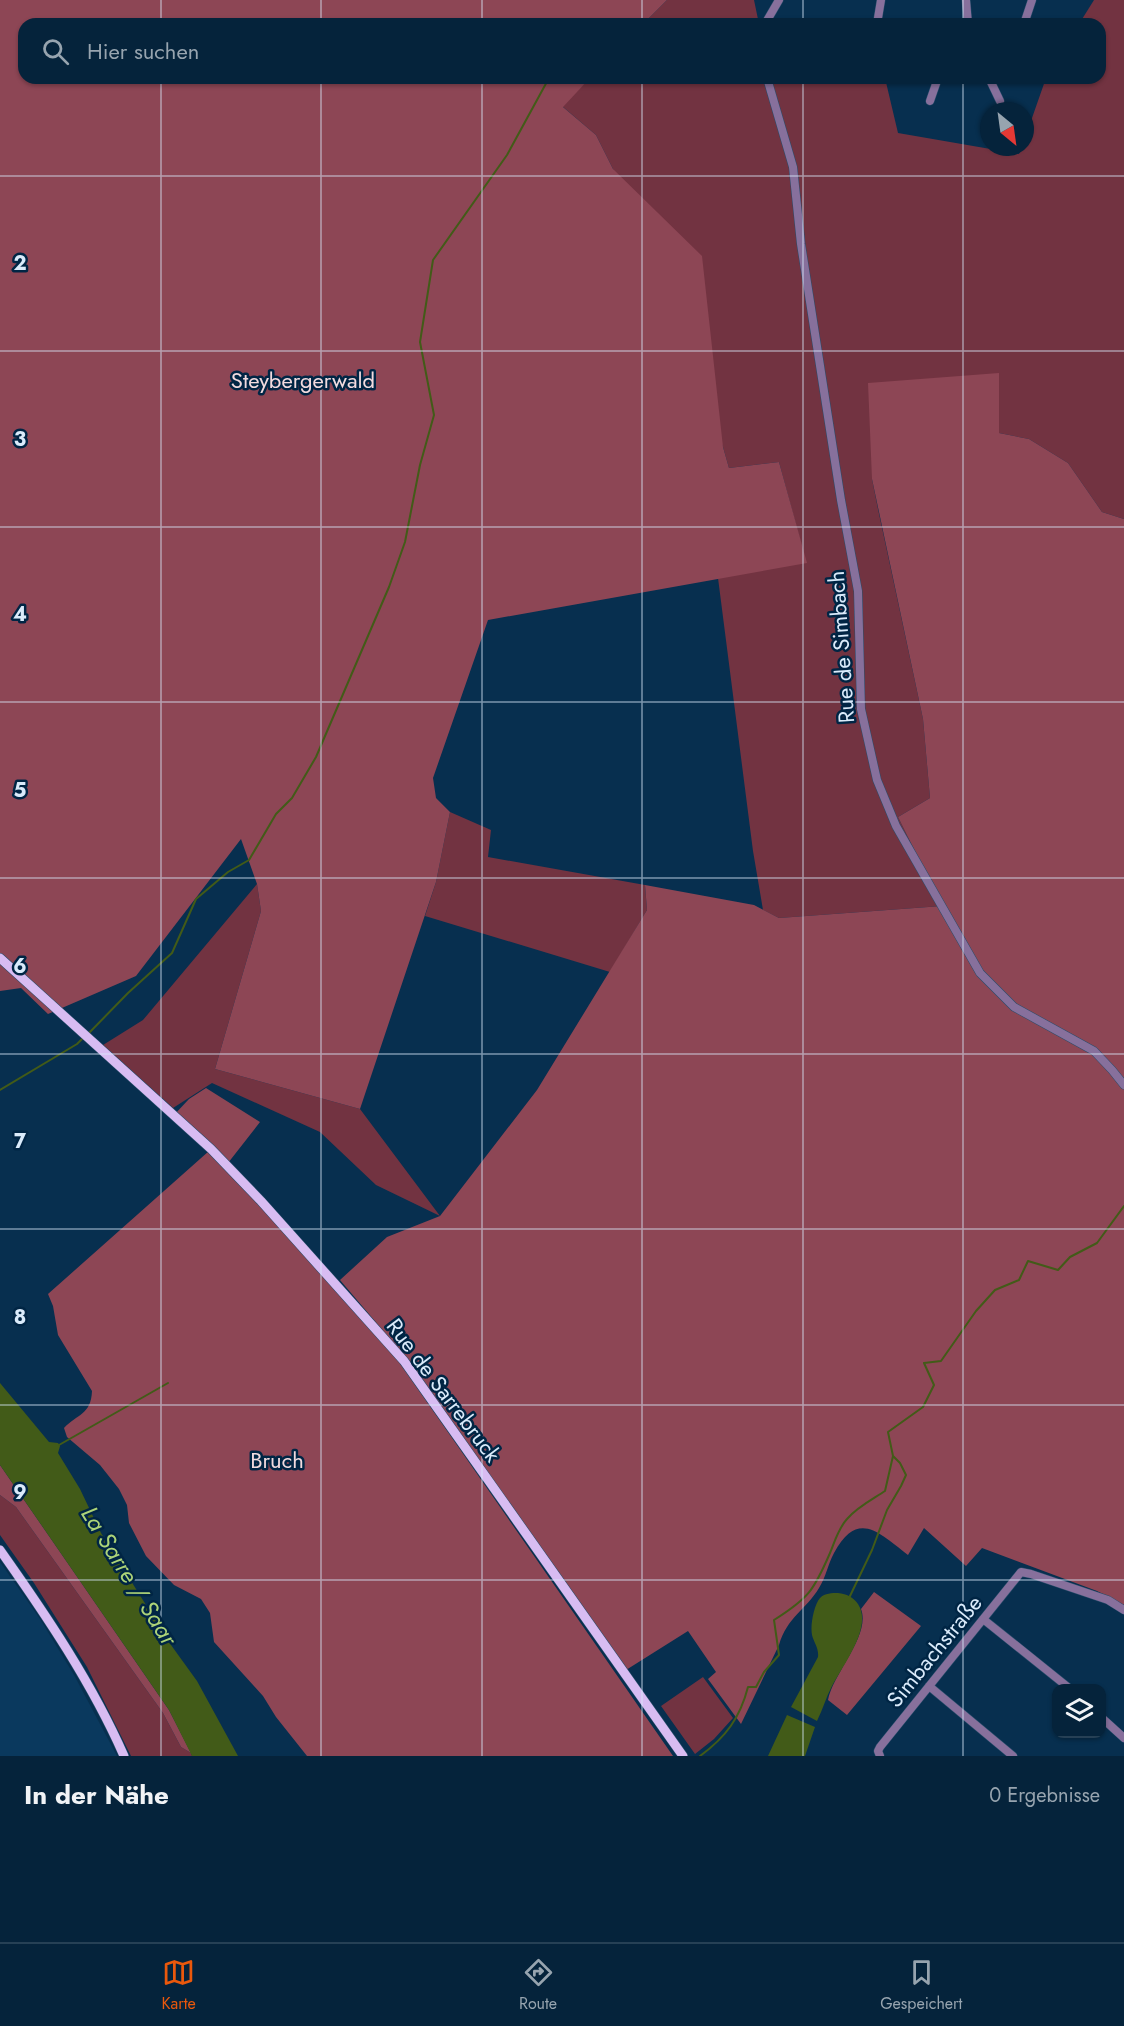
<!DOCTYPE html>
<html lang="de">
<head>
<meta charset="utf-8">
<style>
  body { margin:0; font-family:Jost,sans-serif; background:#0e2b42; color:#f1f3f6 }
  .controls { position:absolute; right:18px; bottom:18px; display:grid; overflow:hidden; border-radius:12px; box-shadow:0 2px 4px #0004 }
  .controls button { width:54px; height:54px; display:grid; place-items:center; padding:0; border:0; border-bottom:2px solid #264055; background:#05233b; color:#f1f3f6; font:30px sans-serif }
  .compass { position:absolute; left:980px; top:102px; width:54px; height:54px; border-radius:50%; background:#05233b; box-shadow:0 2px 4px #0004; rotate:151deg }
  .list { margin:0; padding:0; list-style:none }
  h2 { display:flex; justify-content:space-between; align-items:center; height:78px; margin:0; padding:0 24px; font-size:26px }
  h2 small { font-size:20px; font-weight:400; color:#97a4af }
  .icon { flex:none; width:33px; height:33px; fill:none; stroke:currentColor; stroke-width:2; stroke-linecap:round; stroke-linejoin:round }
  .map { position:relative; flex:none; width:1124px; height:1756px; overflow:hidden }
  .search { position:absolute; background:#05233b; box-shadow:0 2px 4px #0004; left:18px; right:18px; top:18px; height:66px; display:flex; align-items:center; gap:15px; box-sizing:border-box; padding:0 21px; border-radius:18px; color:#97a4af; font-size:22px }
  .sheet { height:186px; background:#05233b }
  nav { display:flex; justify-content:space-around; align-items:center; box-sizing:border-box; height:84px; border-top:2px solid #264055; background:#05233b; font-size:16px; color:#97a4af }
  nav a { display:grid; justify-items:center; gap:3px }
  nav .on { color:#ea580c }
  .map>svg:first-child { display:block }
</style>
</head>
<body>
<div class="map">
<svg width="1124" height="1756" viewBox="0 0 1124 1756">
  <rect width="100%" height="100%" fill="#072f4f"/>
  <!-- built -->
  <path fill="#0a395e" d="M0,1562L40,1619L74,1675L117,1756H0Z"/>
  <!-- green -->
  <path fill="#723341" d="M667,0H754L759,24H643Z
    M1094,0H1124V519L1102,512L1068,463L1029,439L999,433L872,468V479L878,509L923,719L930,798L898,817L942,906L779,918L763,910L753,851L718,578L806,562L779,462L729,468L723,447L613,169L596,135L562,106L590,78H885L898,133L1019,154L1022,147H1025V138L1046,78H1100V24H1079Z
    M450,812L491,830L488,857L645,885L647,910L610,972L425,916L436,882Z
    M257,884L261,911L215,1069L360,1109L440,1216L376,1185L320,1132L212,1083L173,1108L103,1045L143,1020Z
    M0,1495L16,1507L163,1713L181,1747L191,1753L192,1756H131L87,1667L34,1583L0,1535Z
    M703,1677L733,1718L714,1739L695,1754L661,1706Z"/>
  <!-- forest -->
  <path fill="#8d4655" d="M0,0H667L643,24H24V78H590L563,107L596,135L613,169L702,256L723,447L729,468L779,462L807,563L488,620L433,778L436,798L450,812L436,882L360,1109L215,1069L261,911L257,884L241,839L136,976L48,1014L21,988L0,991Z
    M999,373V433L1029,439L1068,463L1102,512L1124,519V1605L1097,1591L982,1548L966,1566L924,1528L908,1555C879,1533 858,1509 834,1553C828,1564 826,1577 819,1588C806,1610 787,1617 779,1645L741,1724L708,1679L716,1672L688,1631L626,1670L407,1359L340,1280L387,1237L440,1216L537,1090L647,910L645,885L754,905L779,918L942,906L898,817L930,798L923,719L872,479L868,383Z
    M206,1088L260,1122L228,1163L174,1115L189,1099Z
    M209,1151L334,1287L400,1363L673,1756H307L276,1717L263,1696L214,1642L210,1613L201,1599L174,1585L146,1556L129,1523L127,1505L119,1489L100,1465L67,1437L64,1428C77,1414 91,1415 92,1391L58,1335L53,1306L48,1294Z
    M0,1465L169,1710L191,1753L181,1747L163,1713L16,1507L0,1495Z
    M874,1592L921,1626L847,1715L828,1700C833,1673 871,1635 861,1609Z"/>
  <!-- water -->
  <path fill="#425b18" d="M0,1383L49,1442L58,1443L60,1446L58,1453L80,1489L101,1533L171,1645L197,1681L238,1756H192L169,1710L0,1465Z
    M838,1593C847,1594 853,1597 858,1604C873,1627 843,1665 832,1686C826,1697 823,1709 817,1721L791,1707L818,1657C819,1648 814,1643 812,1635C810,1625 814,1605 820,1598C825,1593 832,1593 838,1593Z
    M787,1715L815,1727L805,1756H768Z"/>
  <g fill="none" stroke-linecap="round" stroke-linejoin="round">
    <!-- stream -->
    <path stroke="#425b18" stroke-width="2" d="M88,1034L128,993L172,953L196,899L228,872L249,860L276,814L292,798L316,757L389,587L405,542L420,465L434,415L420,342L433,260L507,155L549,78
      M0,1090L77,1044L84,1037
      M59,1445L168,1383
      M850,1596L872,1550L887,1510L901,1486L906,1475L900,1463L893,1456
      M700,1756C726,1737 740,1718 748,1687H756L764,1672L779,1655L774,1620C809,1598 814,1590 830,1553C835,1541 838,1529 847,1519C857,1507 873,1499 885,1491L893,1456L888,1432L923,1407L934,1385L924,1363L941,1361L976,1311L995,1290L1019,1280L1028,1261L1058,1270L1070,1257L1097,1243L1124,1206"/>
    <!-- minor casing -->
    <g stroke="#294d6b" stroke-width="9">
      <path id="minor" d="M966,0L968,24
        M765,24L779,0
        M877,24L881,0
        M1024,24L1032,0
        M767,78L793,167L801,244L841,500L858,591L861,709L877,780L896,826L980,973L1014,1007L1094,1051L1112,1070L1124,1085
        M989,78L1000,101
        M930,101L938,78
        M983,1619L1069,1688
        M929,1686L1013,1756
        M1102,1718L1124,1738
        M880,1756L878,1751L880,1747L1021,1572L1031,1574L1108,1600L1124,1610"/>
    </g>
    <!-- major casing -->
    <g stroke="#294d6b" stroke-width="10">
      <path id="major" d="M0,958L211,1149L261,1201L404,1361L683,1756
        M0,1550C46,1615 92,1683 124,1756"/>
    </g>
    <!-- minor -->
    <use href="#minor" stroke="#87709c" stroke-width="8"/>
    <!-- major -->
    <use href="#major" stroke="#d8bcf2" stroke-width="9"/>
  </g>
  <!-- grid -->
  <path fill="none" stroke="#daebfb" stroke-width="1.5" stroke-opacity="0.55" d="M161,0V24M321,0V24M482,0V24M642,0V24M803,0V24M963,0V24M161,78V1756M321,78V1756M482,78V1756M642,78V1756M803,78V1756M963,78V1756M0,176H1124M0,351H1124M0,527H1124M0,702H1124M0,878H1124M0,1054H1124M0,1229H1124M0,1405H1124M0,1580H1124"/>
  <g text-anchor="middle" stroke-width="5" stroke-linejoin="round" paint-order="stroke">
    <!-- park labels -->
    <g font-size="22" fill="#f2dbdf" stroke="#002544">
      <text x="303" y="388">Steybergerwald</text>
      <text x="277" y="1468">Bruch</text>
    </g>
    <!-- street labels -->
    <g font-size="22" fill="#daebfb" stroke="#002544">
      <text transform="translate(841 647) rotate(-94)" y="8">Rue de Simbach</text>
      <text transform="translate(444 1390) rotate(53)" y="8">Rue de Sarrebruck</text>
      <text transform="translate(934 1651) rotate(-51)" y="8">Simbachstraße</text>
    </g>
    <!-- water labels -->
    <g font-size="24" font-style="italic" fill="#add478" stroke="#002544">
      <text transform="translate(129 1576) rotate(58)" y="8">La Sarre / Saar</text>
    </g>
  </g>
  <g font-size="20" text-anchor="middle" font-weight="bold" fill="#daebfb" stroke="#002544" stroke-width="5" stroke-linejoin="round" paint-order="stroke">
    <text x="20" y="270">2</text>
    <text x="20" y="446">3</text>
    <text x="20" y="621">4</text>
    <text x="20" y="797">5</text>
    <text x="20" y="973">6</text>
    <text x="20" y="1148">7</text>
    <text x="20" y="1324">8</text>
    <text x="20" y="1499">9</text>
  </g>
</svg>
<div class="controls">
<button><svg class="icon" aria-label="layers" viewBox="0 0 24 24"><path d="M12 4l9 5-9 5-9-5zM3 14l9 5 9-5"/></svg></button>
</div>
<svg class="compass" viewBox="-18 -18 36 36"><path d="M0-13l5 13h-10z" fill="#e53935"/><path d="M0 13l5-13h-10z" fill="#97a4af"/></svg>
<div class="search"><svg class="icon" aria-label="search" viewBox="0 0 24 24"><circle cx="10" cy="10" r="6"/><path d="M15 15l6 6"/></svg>Hier suchen</div>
</div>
<section class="sheet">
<h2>In der Nähe<small>0 Ergebnisse</small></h2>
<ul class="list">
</ul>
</section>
<nav>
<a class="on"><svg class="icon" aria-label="map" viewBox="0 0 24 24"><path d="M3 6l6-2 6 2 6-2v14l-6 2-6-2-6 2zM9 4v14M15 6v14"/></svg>Karte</a>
<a><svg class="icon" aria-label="directions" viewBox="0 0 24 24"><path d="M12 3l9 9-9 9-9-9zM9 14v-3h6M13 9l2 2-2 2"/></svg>Route</a>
<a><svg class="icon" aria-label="saved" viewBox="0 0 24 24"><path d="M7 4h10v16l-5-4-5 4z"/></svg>Gespeichert</a>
</nav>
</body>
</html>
